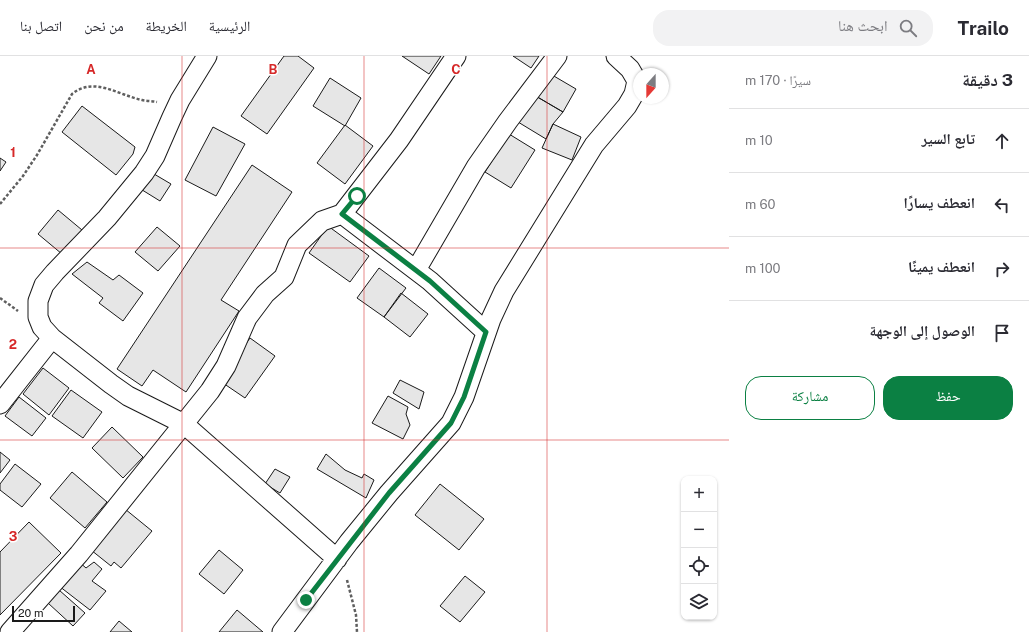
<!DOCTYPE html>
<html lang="ar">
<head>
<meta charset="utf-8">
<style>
  body { margin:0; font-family:"Public Sans","Noto Naskh Arabic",sans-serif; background:#f2f2f3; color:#2b2b33; direction:rtl }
  .controls { position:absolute; right:12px; bottom:12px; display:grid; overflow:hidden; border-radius:8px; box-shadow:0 1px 3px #0004 }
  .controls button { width:36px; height:36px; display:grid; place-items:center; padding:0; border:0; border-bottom:1px solid #e1e1e2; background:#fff; color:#2b2b33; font:20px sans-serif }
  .compass { position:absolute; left:633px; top:12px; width:36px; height:36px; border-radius:50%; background:#fff; box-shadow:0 1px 3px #0004; rotate:201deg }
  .scale { position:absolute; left:12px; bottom:10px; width:63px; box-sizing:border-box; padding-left:4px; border:2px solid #1a1a1a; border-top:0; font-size:11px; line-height:14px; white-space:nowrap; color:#1a1a1a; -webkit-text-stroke:3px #fff; paint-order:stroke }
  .stop { position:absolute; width:12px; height:12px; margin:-9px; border:3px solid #0b8043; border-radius:50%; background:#fff }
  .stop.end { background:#0b8043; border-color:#fff; box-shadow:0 1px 4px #0008 }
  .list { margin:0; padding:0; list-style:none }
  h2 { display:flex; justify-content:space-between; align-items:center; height:52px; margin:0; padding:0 16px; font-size:17px }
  h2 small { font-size:13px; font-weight:400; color:#7c7c81 }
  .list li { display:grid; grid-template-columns:26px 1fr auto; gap:12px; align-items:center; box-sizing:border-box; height:64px; padding:0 16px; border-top:1px solid #e1e1e2 }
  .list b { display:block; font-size:15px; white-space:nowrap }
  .list em { font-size:13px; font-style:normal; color:#7c7c81 }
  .actions { display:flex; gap:8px; padding:12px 16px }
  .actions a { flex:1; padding:9px 0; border:1px solid #0b8043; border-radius:16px; text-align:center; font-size:14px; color:#0b8043 }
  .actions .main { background:#0b8043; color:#fff }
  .icon { flex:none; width:22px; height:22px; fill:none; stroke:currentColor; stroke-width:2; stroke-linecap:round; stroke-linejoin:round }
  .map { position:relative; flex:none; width:729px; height:576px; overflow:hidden; direction:ltr }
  header { display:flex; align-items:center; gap:24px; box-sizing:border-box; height:56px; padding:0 20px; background:#fff; border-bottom:1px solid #e1e1e2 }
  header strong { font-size:19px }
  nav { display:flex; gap:22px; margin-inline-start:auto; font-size:14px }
  .search { width:280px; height:36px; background:#f2f2f3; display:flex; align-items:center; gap:10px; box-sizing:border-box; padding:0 14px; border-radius:16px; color:#7c7c81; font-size:15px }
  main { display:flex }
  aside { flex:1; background:#fff }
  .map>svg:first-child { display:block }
</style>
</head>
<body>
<header>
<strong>Trailo</strong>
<div class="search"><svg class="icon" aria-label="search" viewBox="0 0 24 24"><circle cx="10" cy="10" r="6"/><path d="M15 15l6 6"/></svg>ابحث هنا</div>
<nav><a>الرئيسية</a><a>الخريطة</a><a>من نحن</a><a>اتصل بنا</a></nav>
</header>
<main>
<aside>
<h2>3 دقيقة<small>سيرًا · 170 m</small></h2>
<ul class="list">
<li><svg class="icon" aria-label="ahead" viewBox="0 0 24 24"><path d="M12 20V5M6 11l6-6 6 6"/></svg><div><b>تابع السير</b></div><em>10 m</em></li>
<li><svg class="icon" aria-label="left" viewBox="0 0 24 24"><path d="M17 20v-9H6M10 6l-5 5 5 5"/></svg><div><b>انعطف يسارًا</b></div><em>60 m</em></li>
<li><svg class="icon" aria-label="right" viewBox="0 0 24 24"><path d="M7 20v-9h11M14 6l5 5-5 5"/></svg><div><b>انعطف يمينًا</b></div><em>100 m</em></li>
<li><svg class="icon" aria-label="arrive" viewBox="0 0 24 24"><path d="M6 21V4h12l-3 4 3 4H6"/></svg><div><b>الوصول إلى الوجهة</b></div></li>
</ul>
<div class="actions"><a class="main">حفظ</a><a>مشاركة</a></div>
</aside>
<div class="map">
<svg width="729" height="576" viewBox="0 0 729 576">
  <rect width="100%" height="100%" fill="#fff"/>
  <!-- building -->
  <path fill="#e6e6e6" stroke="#1a1a1a" d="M284,0H298L314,12L267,78L241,60Z
    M402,0H441L429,18Z
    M513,0H539L531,12Z
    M547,16L576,33L563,56L534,39Z
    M330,22L361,42L345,70L313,50Z
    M534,39L563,56L553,68L546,83L518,66Z
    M82,50L135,91L133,98L116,119L62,76Z
    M553,68L581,81L572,104L542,92Z
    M345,69L373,90L345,128L317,107Z
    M213,71L245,88L216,140L185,124Z
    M509,78L535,94L511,132L485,116Z
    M0,102L6,106L0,115Z
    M252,109L292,136L221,244L239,255L186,336L153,314L142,330L117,313Z
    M149,115L171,128L160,145L139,132Z
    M58,154L82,174L62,198L38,178Z
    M328,170L369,200L350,226L309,197Z
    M157,171L180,190L158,215L135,196Z
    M87,206L113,224L119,219L143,237L123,265L99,247L103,242L72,218Z
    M379,212L406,232L384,261L357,242Z
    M401,237L428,258L410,281L384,261Z
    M250,282L275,300L245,342L220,325Z
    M43,312L69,332L49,359L23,338Z
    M400,324L424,336L419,353L393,337Z
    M71,334L102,356L83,382L52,360Z
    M388,340L408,351L406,358L410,369L403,383L372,367Z
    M19,341L46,362L32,380L5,360Z
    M112,371L143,401L123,422L92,392Z
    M0,396L10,404L0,417Z
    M326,398L345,414L362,422L364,418L374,424L366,442L317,413Z
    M15,408L41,428L22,451L0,434V428Z
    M275,413L290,421L280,437L265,428Z
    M72,416L107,446L85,472L50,442Z
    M440,428L484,463L459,494L415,459Z
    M125,453L152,475L121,512L114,506L111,510L91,494Z
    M29,466L61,497L0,559V496Z
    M219,494L243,514L224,538L199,518Z
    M78,505L86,512L94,506L102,513L92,525L106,535L90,554L59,530Z
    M465,520L485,536L460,566L440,550Z
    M59,534L85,557L73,570L48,547Z
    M237,554L263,576H219Z
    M119,565L132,576H110Z"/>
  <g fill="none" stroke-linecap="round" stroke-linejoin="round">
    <!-- minor casing -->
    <g stroke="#1a1a1a" stroke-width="21">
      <path id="minor" d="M207,0L180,44L172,61L155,100L144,117L107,162L55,216L44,229L38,245V261L42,271L52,282L111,328L128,340L184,368L337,503
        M342,158L430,225L486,276
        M416,214L476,111L508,65L557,0
        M0,348L52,282
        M10,576L79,498L210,335L226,310L247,262L265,238L284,221L297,189L322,165L342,158L399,84L456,0
        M282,576L349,486L389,437L451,367L464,341L491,263L504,235L594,89L627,50L634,38L637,25L630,13L616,0"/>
    </g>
    <!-- path -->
    <path stroke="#5f5f5f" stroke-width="2.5" stroke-dasharray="3 2" stroke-linecap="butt" d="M0,148L23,120L37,99L72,38C94,20 118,39 142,44C147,45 152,45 157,46
      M0,242L18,255
      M347,524L356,559L357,576"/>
    <!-- minor -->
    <use href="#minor" stroke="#fff" stroke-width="19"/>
  </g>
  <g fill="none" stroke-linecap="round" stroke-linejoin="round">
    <!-- route -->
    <path stroke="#0b8043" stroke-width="5" d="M306,544L389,437L451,367L464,341L486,276L430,225L342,158L357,140"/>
  </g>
  <!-- grid -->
  <path fill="none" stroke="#d62828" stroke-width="1" stroke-opacity="0.55" d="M182,0V576M364,0V576M547,0V576M0,192H729M0,384H729"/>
  <g font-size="13" text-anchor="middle" font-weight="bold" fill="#d62828" stroke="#fff" stroke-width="3" stroke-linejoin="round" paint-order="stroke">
    <text x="91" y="18">A</text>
    <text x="273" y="18">B</text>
    <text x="456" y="18">C</text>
    <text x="13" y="101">1</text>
    <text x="13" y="293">2</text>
    <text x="13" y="485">3</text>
  </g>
</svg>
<div class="controls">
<button>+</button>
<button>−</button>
<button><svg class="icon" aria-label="locate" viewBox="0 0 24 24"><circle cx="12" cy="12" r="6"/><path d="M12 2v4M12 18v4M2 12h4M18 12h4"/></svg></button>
<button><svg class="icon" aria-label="layers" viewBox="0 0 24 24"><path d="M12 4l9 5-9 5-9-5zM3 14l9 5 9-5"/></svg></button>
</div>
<svg class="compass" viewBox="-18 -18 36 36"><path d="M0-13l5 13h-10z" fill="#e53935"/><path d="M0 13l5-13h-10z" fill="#7c7c81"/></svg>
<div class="scale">20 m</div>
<div class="stop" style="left:357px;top:140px"></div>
<div class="stop end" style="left:306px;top:544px"></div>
</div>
</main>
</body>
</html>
